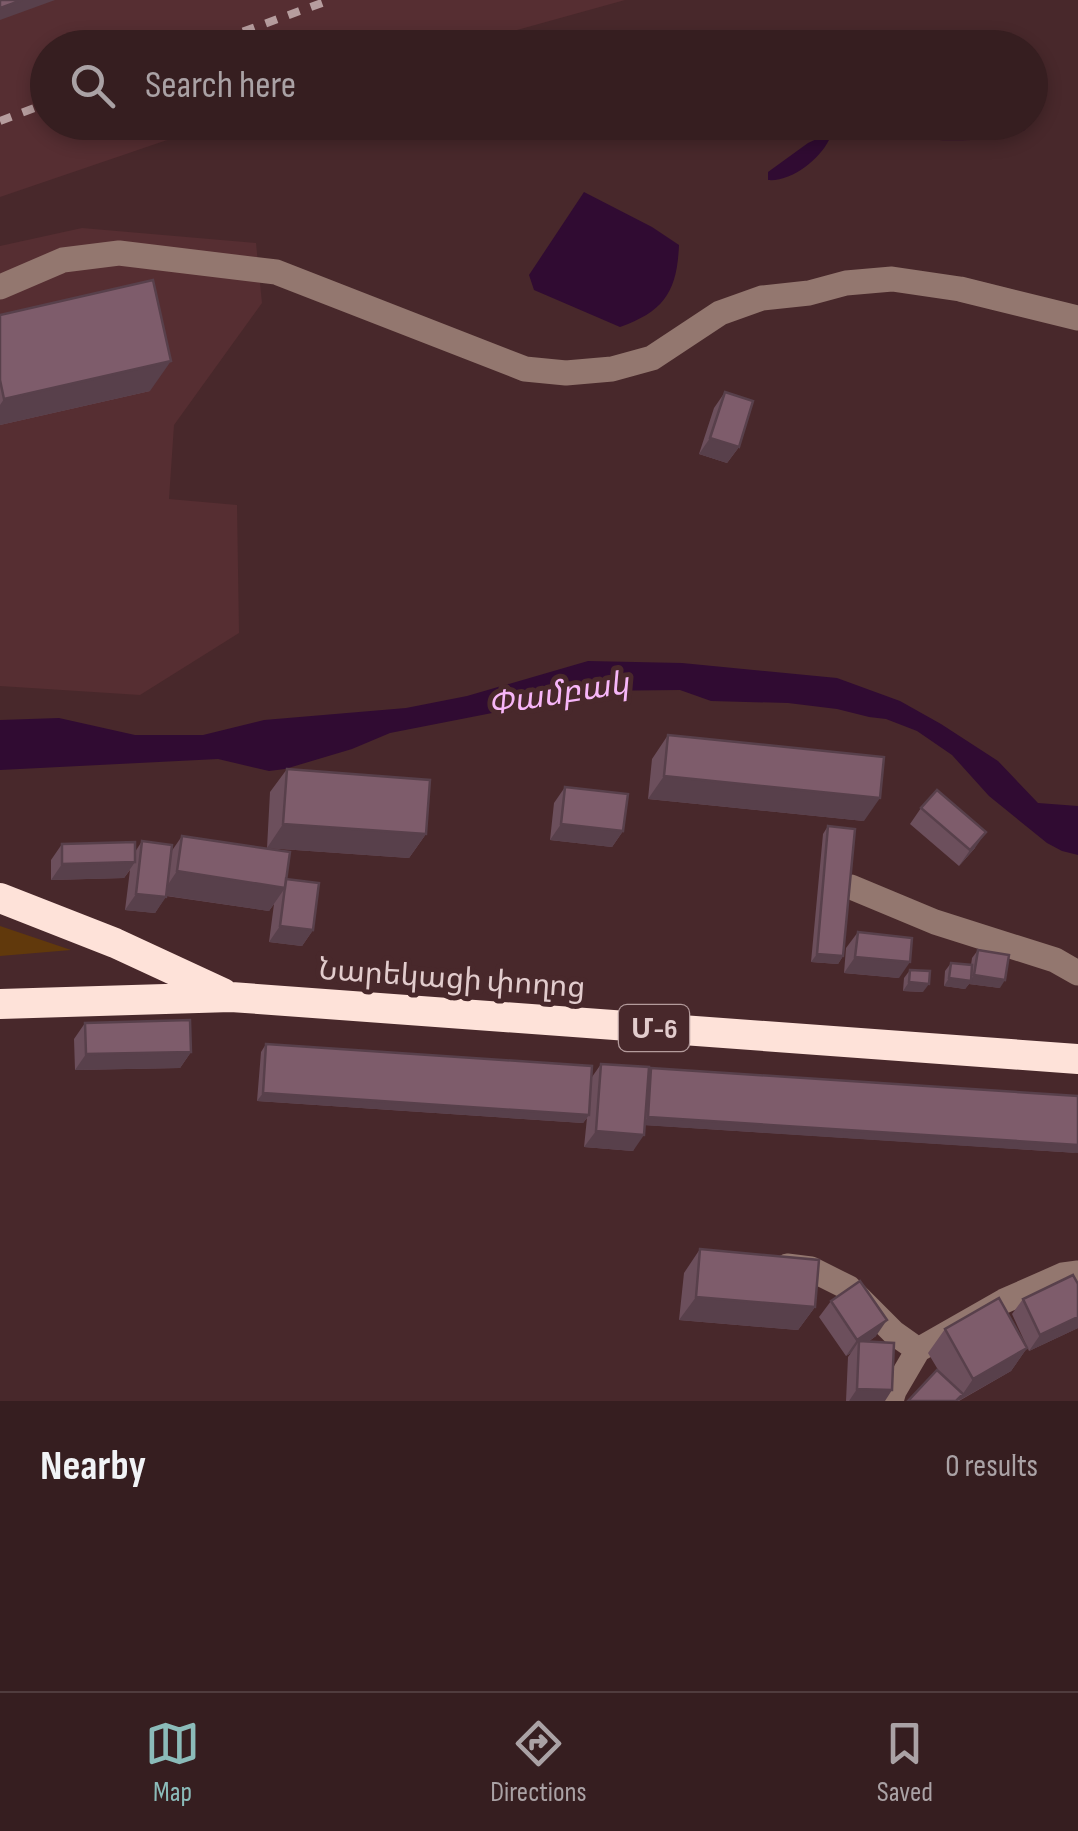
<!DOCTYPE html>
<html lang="en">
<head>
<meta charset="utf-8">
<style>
  body { margin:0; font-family:"Sofia Sans Condensed","Noto Sans Armenian",sans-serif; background:#412b2d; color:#f1f3f6 }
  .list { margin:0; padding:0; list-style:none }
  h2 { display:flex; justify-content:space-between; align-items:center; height:130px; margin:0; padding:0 40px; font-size:42px }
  h2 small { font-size:32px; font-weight:400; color:#aaa2a5 }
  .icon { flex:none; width:55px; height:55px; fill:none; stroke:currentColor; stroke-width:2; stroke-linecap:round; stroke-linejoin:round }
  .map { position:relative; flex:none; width:1078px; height:1401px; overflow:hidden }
  .search { position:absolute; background:#361e20; box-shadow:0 5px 15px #0003; left:30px; right:30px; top:30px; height:110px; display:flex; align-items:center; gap:25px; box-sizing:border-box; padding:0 35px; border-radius:55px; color:#aaa2a5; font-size:38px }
  .sheet { height:290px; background:#361e20 }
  nav { display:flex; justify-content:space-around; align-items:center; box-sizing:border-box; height:140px; border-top:2px solid #503c3e; background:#361e20; font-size:28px; color:#aaa2a5 }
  nav a { display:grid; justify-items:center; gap:5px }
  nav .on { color:#8bbbb9 }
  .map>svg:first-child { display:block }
</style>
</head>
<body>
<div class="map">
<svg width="1078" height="1401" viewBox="0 0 1078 1401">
  <rect width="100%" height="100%" fill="#48282b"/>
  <!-- built -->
  <path fill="#562e32" d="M0,0H625L456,47L48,48V122L217,123L0,197Z
    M82,228L256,243L262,303L174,425L169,499L237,505L239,633L140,695L0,686V246Z"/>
  <!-- green -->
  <path fill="#61390c" d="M0,926L71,950L0,956Z"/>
  <!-- water -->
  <path fill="#300b32" d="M867,123H1027L1025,130C978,146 918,141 870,131Z
    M821,137L829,140C819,160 791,182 768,180V172L808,143Z
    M584,192L652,227L679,245C677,291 665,311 620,327L534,290L529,275Z
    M588,661L682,663L837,678L900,701L941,724L998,761L1038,803L1078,806V855L1062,851L1047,843L989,796L952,755L917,731L886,719L869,717L837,709L788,703L711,701L680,690L584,691L560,695L512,709L390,733L352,749L285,769L269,771L218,759L0,770V720L59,718L135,735H203L264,720L406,708L467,696Z"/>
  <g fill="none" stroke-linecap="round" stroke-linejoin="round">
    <!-- minor -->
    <path stroke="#93776f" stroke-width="25" d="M0,287L63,260L119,253L276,272L525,369L566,373L612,369L652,358L720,313L762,298L809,293L846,283L892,279L960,289L1078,318
      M851,887L935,922L1055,960L1078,973
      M787,1266L811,1269L849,1288L894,1333L918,1350
      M891,1401L894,1391L918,1350L1004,1301L1063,1275L1078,1273"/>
    <!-- highway -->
    <path stroke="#fee2d9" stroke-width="30" d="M0,898L115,943L223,993
      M0,1004L231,997L1078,1059"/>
    <!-- rail -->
    <path stroke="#b69d9e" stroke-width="8" stroke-dasharray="12 12" stroke-linecap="butt" d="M198,48L330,0
      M0,121L48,103"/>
  </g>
  <!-- wall -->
  <path fill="#6c4f5c" d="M0,315L150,391L0,425Z
    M725,392L739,447L727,463L699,454L714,408Z
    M668,735L864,821L648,799L652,759Z
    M287,769L426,834L409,858L267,848L270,792Z
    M565,787L623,831L612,847L550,840L554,803Z
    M921,808L975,848L959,866L910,824Z
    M828,826L843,956L838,964L811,962L823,834Z
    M182,836L286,879L313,930L302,946L269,942L274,904L269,911L166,896L155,913L125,910L130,870L124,878L51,880V860L62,844L135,852L142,841L171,852Z
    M858,932L899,978L844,973L846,948Z
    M978,950L1000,988L969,984L965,989L944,986L945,971L951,963L971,965L972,958Z
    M910,970L923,992L903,991L904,978Z
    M85,1023L191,1052L180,1068L75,1070L74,1039Z
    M266,1044L592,1077L601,1064L649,1071L651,1068L1078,1153L645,1125L633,1151L584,1147L587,1118L583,1123L257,1101L261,1052Z
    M700,1249L815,1307L798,1330L679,1320L684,1273Z
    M1078,1284V1328L1029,1351L1012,1314L1023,1299Z
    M831,1301L876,1336L868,1342L885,1401H846L848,1357L851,1353L846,1356L819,1317Z
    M945,1329L1027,1348L1011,1371L959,1401H908L940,1373L928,1353Z"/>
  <!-- shaded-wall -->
  <path fill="#58404b" d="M22,0H55L0,20V8Z
    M171,361L150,391L0,425V405L4,399Z
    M710,438L739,447L727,463L699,454Z
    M664,776L880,798L864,821L648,799Z
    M283,824L426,834L409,858L267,848Z
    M561,824L623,831L612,847L550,840Z
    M986,832L975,848L959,866L970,850Z
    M135,862L124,878L51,880L62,864Z
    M177,871L285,888L269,911L161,895Z
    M136,894L166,897L155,913L125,910Z
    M280,926L313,930L302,946L269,942Z
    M817,954L843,956L838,964L811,962Z
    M855,957L910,962L899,978L844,973Z
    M974,975L1005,980L1000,988L969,984L965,989L944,986L949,978L970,981Z
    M909,982L929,984L923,992L903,991Z
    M191,1052L180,1068L75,1070L86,1054Z
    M263,1093L589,1115L583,1123L257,1101Z
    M648,1117L1078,1145V1153L642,1125Z
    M596,1131L644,1135L633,1151L584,1147Z
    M696,1297L815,1307L798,1330L679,1320Z
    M1078,1317V1328L1029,1351L1040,1335Z
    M887,1320L876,1336L859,1348V1341L851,1353L846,1356L857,1340Z
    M1027,1348L1011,1371L958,1401L973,1379Z
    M857,1389L892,1390L885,1401H849Z"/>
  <!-- building -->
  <path fill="#7e5c6b" stroke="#58404b" stroke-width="2.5" d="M0,0H22L0,8Z
    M153,280L171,361L4,399L0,380V315Z
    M725,392L753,401L739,447L710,438Z
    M668,735L884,757L880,798L664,776Z
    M287,769L430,780L426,834L283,824Z
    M565,787L628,794L623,831L561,824Z
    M937,790L986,832L970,850L921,808Z
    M828,826L855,829L843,956L817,954Z
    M182,836L290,852L285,888L177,871Z
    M142,841L172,845L166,897L136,894Z
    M135,842V862L62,864V844Z
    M286,879L319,883L313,930L280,926Z
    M858,932L912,938L910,962L855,957Z
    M978,950L1009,955L1005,980L974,975Z
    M951,963L972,965L971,981L949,978Z
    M910,970L930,971L929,984L909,982Z
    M190,1020L191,1052L86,1054L85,1023Z
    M266,1044L592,1066L589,1115L263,1093Z
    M601,1064L649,1067L644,1135L596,1131Z
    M651,1068L1078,1096V1145L648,1117Z
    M700,1249L819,1260L815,1307L696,1297Z
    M1073,1275L1078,1284V1317L1040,1335L1023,1299Z
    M860,1281L887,1320L857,1340L831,1301Z
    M999,1298L1027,1348L973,1379L945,1329Z
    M859,1341L894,1343L892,1390L857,1389Z
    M937,1370L963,1394L956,1401H908Z"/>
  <g text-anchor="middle" stroke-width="10" stroke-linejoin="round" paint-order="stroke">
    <!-- shield labels -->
    <rect fill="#48282b" stroke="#b49b9c" stroke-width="2.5" x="619" y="1005" width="70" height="46" rx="8"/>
    <g font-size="28" font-weight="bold" fill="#e2cccd">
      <text x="654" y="1038">Մ-6</text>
    </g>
    <!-- street labels -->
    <g font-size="30" fill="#e2cccd" stroke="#48282b">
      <text transform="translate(452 978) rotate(4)" y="10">Նարեկացի փողոց</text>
    </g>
    <!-- water labels -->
    <g font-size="32" font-style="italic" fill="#f7b6f8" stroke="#48282b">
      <text transform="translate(558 693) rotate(-9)" y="11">Փամբակ</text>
    </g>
  </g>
</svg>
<div class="search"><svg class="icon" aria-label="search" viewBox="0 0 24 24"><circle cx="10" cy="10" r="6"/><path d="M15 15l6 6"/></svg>Search here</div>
</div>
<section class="sheet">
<h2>Nearby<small>0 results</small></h2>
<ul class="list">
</ul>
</section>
<nav>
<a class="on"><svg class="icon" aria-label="map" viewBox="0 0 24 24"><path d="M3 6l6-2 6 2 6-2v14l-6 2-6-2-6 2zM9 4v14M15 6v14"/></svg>Map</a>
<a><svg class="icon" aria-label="directions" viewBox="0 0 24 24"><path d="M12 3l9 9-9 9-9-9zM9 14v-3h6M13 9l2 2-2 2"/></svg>Directions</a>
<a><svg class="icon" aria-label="saved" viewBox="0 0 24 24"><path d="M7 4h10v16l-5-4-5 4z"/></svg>Saved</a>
</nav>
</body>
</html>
